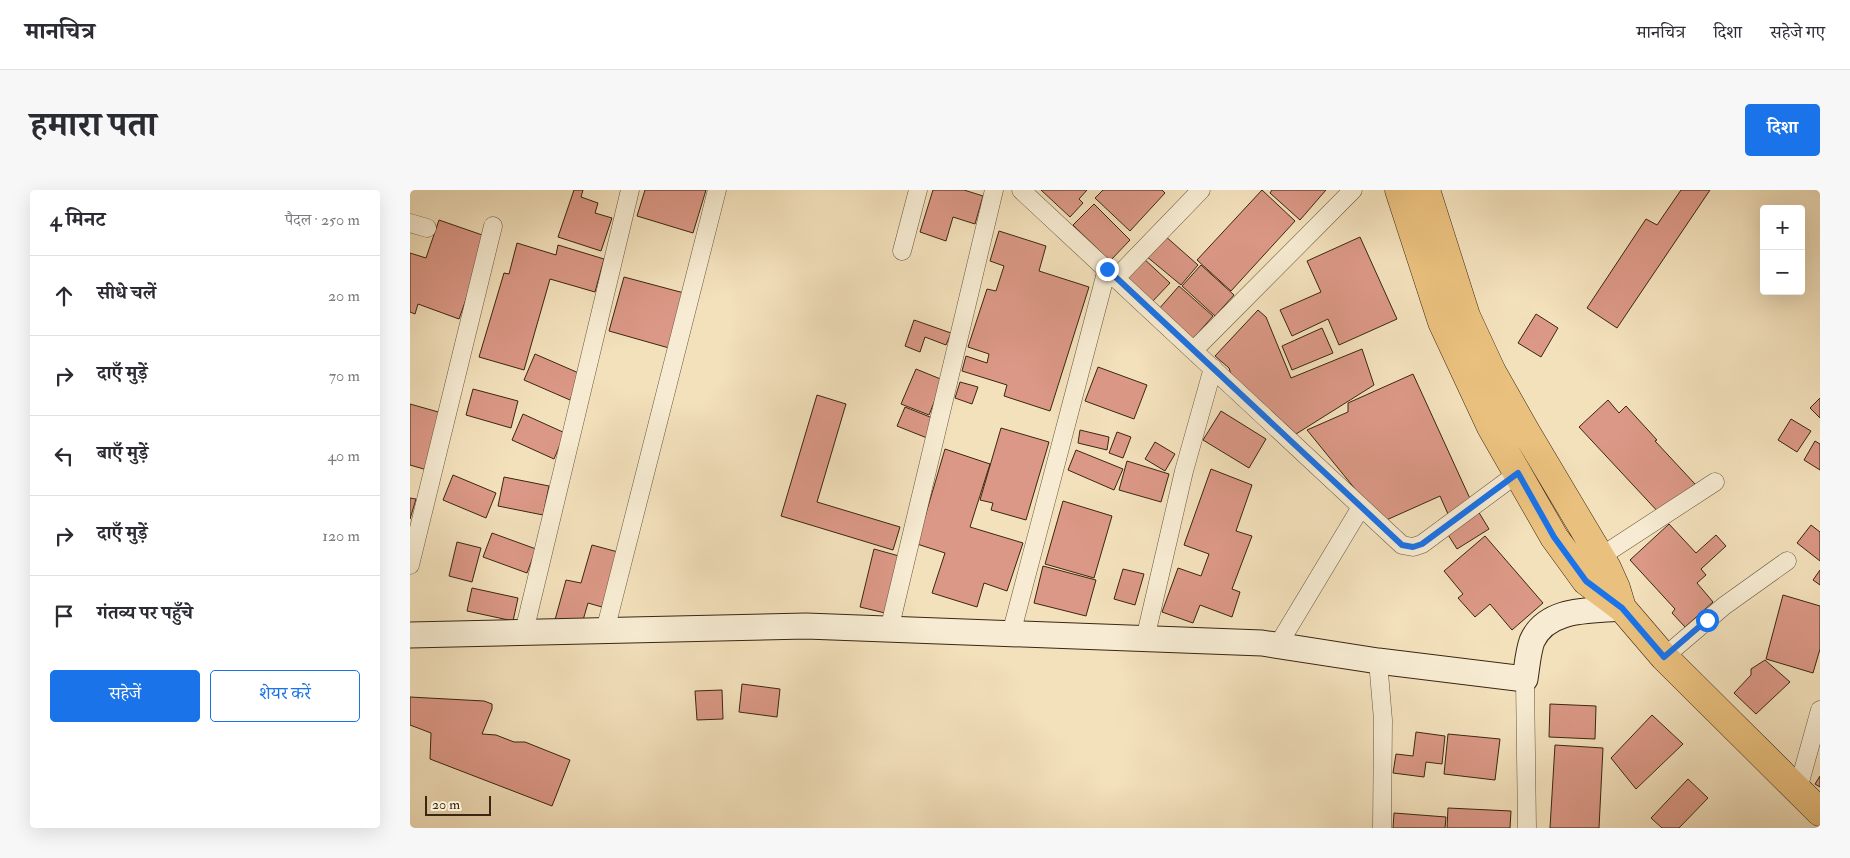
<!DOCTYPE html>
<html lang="hi">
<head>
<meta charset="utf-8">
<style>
  body { margin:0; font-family:"IM FELL Double Pica","Noto Serif Devanagari",serif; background:#f7f7f7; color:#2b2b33 }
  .controls { position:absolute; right:15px; top:15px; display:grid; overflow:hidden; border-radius:5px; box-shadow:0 5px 20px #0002 }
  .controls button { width:45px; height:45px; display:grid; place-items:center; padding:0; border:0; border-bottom:1px solid #e1e1e2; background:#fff; color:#2b2b33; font:25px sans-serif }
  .scale { position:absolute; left:15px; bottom:12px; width:66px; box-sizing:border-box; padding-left:5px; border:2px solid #3a2611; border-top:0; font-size:14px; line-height:18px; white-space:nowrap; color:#3a2611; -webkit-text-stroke:4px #f7ecd3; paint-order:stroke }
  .stop { position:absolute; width:15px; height:15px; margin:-11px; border:4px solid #1a73e8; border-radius:50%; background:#fff }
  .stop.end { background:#1a73e8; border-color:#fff; box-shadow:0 1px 5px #0008 }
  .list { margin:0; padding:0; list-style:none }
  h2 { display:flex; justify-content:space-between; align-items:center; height:65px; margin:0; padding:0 20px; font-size:21px }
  h2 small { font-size:16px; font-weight:400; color:#7c7c81 }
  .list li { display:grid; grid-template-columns:32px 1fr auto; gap:15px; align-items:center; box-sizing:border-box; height:80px; padding:0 20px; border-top:1px solid #e1e1e2 }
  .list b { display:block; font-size:19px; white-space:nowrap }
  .list em { font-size:16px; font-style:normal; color:#7c7c81 }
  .actions { display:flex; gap:10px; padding:15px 20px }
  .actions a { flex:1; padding:11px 0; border:1px solid #1a73e8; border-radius:5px; text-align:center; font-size:18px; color:#1a73e8 }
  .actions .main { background:#1a73e8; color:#fff }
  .icon { flex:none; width:28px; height:28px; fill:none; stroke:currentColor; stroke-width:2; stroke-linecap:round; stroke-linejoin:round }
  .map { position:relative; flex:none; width:1410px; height:638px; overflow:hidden; border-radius:5px }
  header { display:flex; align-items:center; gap:30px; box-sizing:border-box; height:70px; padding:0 25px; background:#fff; border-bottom:1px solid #e1e1e2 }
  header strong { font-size:24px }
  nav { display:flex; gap:28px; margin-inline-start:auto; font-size:18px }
  .intro { display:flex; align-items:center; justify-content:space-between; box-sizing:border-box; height:120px; padding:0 30px }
  h1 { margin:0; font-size:35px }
  .button { padding:12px 22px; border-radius:5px; background:#1a73e8; color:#fff; font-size:18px; font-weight:700 }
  main { display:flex; gap:30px; padding:0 30px }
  aside { flex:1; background:#fff; border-radius:5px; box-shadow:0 5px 20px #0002 }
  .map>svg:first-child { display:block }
</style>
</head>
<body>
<header>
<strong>मानचित्र</strong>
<nav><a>मानचित्र</a><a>दिशा</a><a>सहेजे गए</a></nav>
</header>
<div class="intro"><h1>हमारा पता</h1><a class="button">दिशा</a></div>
<main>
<aside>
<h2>4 मिनट<small>पैदल · 250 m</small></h2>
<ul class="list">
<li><svg class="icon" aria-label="ahead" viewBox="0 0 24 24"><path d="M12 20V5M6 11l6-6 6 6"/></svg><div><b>सीधे चलें</b></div><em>20 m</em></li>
<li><svg class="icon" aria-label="right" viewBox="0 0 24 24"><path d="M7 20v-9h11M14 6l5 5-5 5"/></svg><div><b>दाएँ मुड़ें</b></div><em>70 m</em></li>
<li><svg class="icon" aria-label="left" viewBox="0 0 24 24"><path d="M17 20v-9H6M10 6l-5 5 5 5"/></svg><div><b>बाएँ मुड़ें</b></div><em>40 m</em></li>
<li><svg class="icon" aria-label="right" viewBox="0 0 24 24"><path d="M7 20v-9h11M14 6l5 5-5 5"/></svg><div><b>दाएँ मुड़ें</b></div><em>120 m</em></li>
<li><svg class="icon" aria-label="arrive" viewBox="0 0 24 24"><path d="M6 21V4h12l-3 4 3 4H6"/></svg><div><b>गंतव्य पर पहुँचे</b></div></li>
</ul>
<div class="actions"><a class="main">सहेजें</a><a>शेयर करें</a></div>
</aside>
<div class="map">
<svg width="1410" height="638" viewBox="0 0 1410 638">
  <rect width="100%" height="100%" fill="#f3e1bc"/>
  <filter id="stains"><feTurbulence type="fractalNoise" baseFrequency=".004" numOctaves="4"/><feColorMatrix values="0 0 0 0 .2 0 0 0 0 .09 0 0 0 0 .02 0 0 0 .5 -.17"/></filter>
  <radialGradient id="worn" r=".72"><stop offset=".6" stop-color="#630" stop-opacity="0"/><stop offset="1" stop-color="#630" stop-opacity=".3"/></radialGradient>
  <!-- building -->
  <path fill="#db9886" stroke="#3a2611" d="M164,0H173L171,7L188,13L185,23L202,28L191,61L148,47Z
    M235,0H296L283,43L227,26Z
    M523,0H554L573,6L565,34L543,27L536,51L510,42Z
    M631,0H677L669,9L673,13L660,27Z
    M693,0H752L755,3L720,41L685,8Z
    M852,0L885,31L821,101L787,70Z
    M862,0H916L890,30L860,3Z
    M1271,0H1300L1207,138L1177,118L1236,29L1247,35Z
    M684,14L720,50L700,71L663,35Z
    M29,30L78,47L49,129L8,114L5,124L0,122V63L16,68Z
    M589,41L636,56L629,81L679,97L640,221L594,206L597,195L552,181L556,166L577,173L579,164L558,157L577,99L586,101L594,76L580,71Z
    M754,45L788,75L771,95L736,66Z
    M950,47L987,129L929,155L918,129L882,146L870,120L911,102L897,71Z
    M107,53L146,65L148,55L194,69L185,102L140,89L114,180L69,167L94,83L99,84Z
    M732,67L760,93L741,113L713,87Z
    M791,75L824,105L805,126L772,96Z
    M214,87L274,103L259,158L199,141Z
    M769,96L803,126L782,150L748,120Z
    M848,120L856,127L881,188L952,159L964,195L886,244L821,184L819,178L805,166Z
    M1126,124L1148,138L1131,167L1108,153Z
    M504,130L541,143L536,155L515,147L510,162L495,156Z
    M912,138L923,163L882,180L872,156Z
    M125,164L171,184L160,210L114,190Z
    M688,177L737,195L724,229L675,211Z
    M506,179L533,190L519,225L491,214Z
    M1003,184L1062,313L1038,324L1030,306L972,332L897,240L938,222V213Z
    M550,192L568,197L562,214L545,208Z
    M63,199L108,211L101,238L56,225Z
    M407,205L436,214L407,312L490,337L483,360L371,326Z
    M1410,208V228L1400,218Z
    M1198,210L1209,223L1216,216L1247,250L1245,251L1285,294L1251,325L1169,237Z
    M0,214L32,223L17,280L0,275Z
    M495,217L525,229L517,248L487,236Z
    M811,221L856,249L839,278L793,250Z
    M113,224L155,243L144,269L102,250Z
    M1381,229L1401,241L1387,262L1368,250Z
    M591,238L639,252L616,330L581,320L583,313L570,310Z
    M670,240L699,247L697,260L668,253Z
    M707,242L721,247L713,268L699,263Z
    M1405,251L1410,254V280L1394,270Z
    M745,252L765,264L755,281L735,269Z
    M535,259L580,274L560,337L613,353L597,401L574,393L567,417L522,403L535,363L507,354Z
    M666,260L713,279L704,300L658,280Z
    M717,271L759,284L751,312L709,300Z
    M801,279L842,295L826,341L842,346L822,399L830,402L822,427L790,415L783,433L752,422L768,378L791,386L799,364L774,355Z
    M43,285L86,303L76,328L33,310Z
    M94,287L139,296L133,325L88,316Z
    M0,308L6,309L0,329Z
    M653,311L702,326L684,388L635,374Z
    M1068,321L1079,339L1047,359L1035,340Z
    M1259,334L1286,363L1306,345L1316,356L1291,379L1296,385L1287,393L1303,412L1275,437L1262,423L1265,419L1220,370Z
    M1401,335L1410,342V371L1387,353Z
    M82,343L126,359L117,383L73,367Z
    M1075,346L1133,413L1102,440L1080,414L1065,427L1048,408L1053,404L1034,381Z
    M47,352L71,358L62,392L39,386Z
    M182,355L208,362L192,417L178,413L169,444L143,437L156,390L171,393Z
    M464,359L489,366L475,423L450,417Z
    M633,376L686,390L676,426L624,413Z
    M713,379L734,384L725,415L704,409Z
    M1410,380V395L1403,390Z
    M62,398L108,408L103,431L57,421Z
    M1373,405L1410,416V459L1403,483L1356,469Z
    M1355,470L1380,492L1346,524L1324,503L1341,485V479Z
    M332,494L370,499L367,527L329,522Z
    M312,500L313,529L287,530L285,501Z
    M0,507L74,511L82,514V519L72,544L86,545L104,552H115L160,570L142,616L20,569L21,543L0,535Z
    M1140,514L1186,516L1185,549L1139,547Z
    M1242,525L1273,554L1226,599L1201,568Z
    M1006,542L1035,546L1032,574L1016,572L1014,587L983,583L986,564L1003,566Z
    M1038,544L1090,549L1085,590L1034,584Z
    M1145,555L1193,558L1189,638H1140Z
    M1410,586V597L1405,594Z
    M1278,589L1298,608L1269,638H1252L1241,628Z
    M1038,618L1101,621L1100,638H1037Z
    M984,623L1036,627L1035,638H983Z"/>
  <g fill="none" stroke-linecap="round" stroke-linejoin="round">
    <!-- street casing -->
    <g stroke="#68553c" stroke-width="19">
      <path id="street" d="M611,0L992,355L1003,357L1012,354L1108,283
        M0,33L17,38
        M492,61L508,0
        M706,88L791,0
        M784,160L943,0
        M1190,367L1305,292
        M0,375L83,36
        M479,440L584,0
        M195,441L307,0
        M114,442L220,0
        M601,444L697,79
        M735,449L774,281L803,178
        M868,455L951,317
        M1254,467L1314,416L1377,371
        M968,471L973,530L972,638
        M1115,489L1117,638
        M1388,599L1410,520"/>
    </g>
    <!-- secondary casing -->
    <g stroke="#3a2611" stroke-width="27">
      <path id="secondary" d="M0,445L396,436L852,453L968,471L1115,489C1117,477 1118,462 1122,451C1137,417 1182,421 1212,418"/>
    </g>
    <!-- primary casing -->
    <g stroke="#3a2611" stroke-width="29">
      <path id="primary" d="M989,0L1032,132L1081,237L1144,347L1176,391L1212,418L1254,467L1410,622
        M1016,0L1056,126L1082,182L1116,242L1197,378L1206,398L1212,418"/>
    </g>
    <!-- street -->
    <use href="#street" stroke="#f7ecd3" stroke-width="18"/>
    <!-- secondary -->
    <use href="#secondary" stroke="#f7ecd3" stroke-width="25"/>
    <!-- primary -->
    <use href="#primary" stroke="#eac07e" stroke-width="28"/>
  </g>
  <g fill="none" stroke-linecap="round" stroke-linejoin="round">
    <!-- route -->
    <path stroke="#1a73e8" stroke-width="6" d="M697,79L992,355L1003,357L1012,354L1108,283L1144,347L1176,391L1212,418L1254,467L1297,430"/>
  </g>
  <rect width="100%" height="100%" filter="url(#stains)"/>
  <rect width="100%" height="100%" fill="url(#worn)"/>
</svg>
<div class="controls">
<button>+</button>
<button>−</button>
</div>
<div class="scale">20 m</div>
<div class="stop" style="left:1297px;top:430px"></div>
<div class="stop end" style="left:697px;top:79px"></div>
</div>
</main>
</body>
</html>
